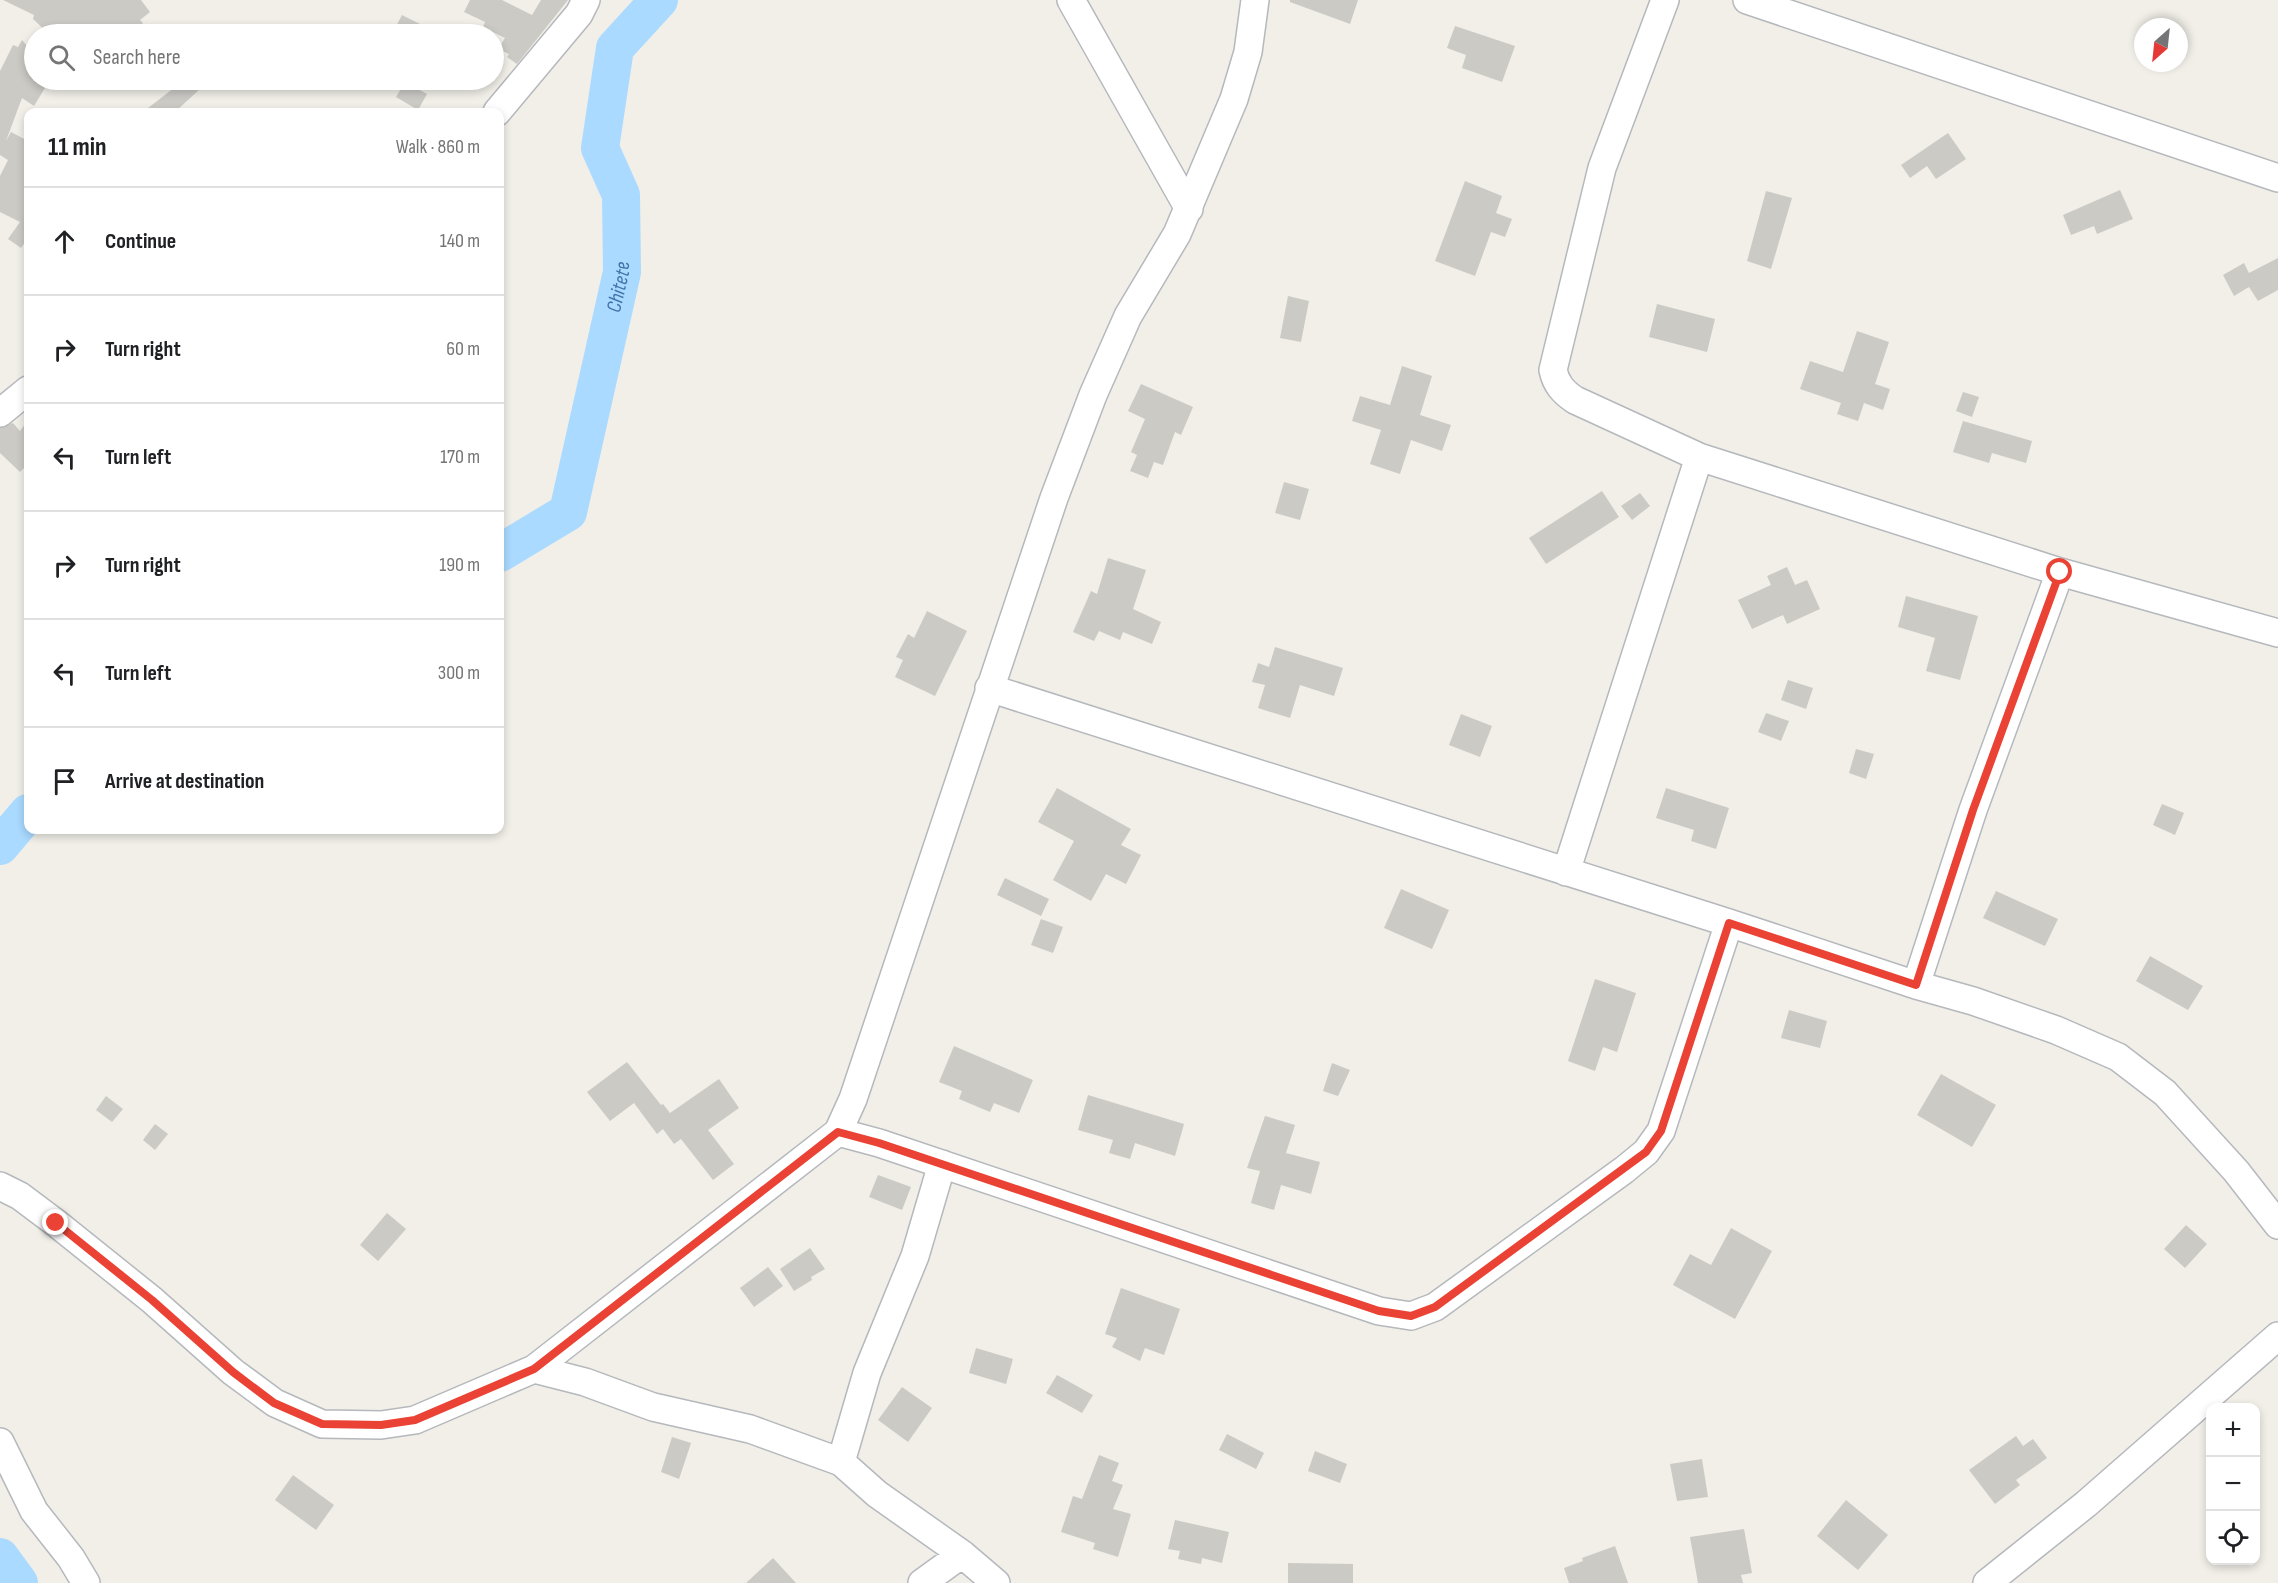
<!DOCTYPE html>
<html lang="en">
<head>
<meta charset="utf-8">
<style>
  body { margin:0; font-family:"Sofia Sans Condensed",sans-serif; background:#f2f2f2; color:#202124 }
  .controls { position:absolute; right:18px; bottom:18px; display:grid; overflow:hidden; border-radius:12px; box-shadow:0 3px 9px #0003 }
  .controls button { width:54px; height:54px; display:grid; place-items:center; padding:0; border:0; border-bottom:2px solid #e0e0e0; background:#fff; color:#202124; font:30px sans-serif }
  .compass { position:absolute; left:2134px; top:18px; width:54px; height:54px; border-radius:50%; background:#fff; box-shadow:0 3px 9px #0003; rotate:207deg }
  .stop { position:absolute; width:18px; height:18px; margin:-14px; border:4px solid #ea4335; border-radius:50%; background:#fff }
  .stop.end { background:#ea4335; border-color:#fff; box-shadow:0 2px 6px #0008 }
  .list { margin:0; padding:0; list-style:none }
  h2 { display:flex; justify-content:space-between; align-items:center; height:78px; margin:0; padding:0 24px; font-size:26px }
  h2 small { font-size:20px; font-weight:400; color:#757577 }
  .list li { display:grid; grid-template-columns:39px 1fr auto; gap:18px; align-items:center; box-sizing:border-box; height:108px; padding:0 24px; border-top:2px solid #e0e0e0 }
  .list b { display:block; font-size:22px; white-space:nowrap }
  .list em { font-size:20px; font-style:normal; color:#757577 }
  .icon { flex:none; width:33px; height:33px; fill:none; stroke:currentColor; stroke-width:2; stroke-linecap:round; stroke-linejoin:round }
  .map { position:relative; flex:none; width:2278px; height:1583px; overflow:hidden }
  .search { position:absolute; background:#fff; box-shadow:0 3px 9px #0003; left:24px; top:24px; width:480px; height:66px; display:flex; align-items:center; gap:15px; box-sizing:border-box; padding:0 21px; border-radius:33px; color:#757577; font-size:22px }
  .panel { position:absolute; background:#fff; box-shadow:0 3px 9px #0003; left:24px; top:108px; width:480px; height:726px; border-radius:12px }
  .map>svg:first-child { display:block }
</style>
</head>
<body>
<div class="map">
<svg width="2278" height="1583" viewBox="0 0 2278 1583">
  <rect width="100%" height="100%" fill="#f1efe8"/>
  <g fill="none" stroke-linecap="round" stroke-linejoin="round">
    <!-- river -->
    <g stroke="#aadaff" stroke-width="38">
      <path id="s1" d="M500,553L568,512L622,272L621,195L600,148L615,48L659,0"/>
      <path d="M0,846L28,813"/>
      <path d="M0,1557L19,1583"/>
    </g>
  </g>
  <!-- building -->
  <path fill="#cccac5" d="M3,0H141L150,12L140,20L143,23L132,34H49L33,19L34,15Z
    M470,0H502L532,15L541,0H568L517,64L507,57L509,54L498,49L505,38L483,27L485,22L464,12Z
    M1290,0H1358L1350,24L1290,2Z
    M402,15L440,34H392Z
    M1455,26L1515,46L1502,82L1462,68L1466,55L1447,48Z
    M22,40L34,54L27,69L34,74V80H43L48,83L34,106L22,98L6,141L11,132L28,141V238L21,248L8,239L20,222L0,212V176L8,160L0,155V71L13,45L18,47Z
    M184,80H193L201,88L175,112H143Z
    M405,82L427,94L418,110L396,97Z
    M1948,133L1966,159L1936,179L1927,166L1910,178L1901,165Z
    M1465,181L1502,196L1496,213L1512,219L1505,237L1491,232L1475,276L1435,261Z
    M2120,190L2133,219L2097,234L2094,226L2071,235L2063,215Z
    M1766,191L1792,198L1771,269L1747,261Z
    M2278,258V290L2258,301L2249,287L2234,296L2223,275L2244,263L2249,273Z
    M1288,296L1309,301L1301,342L1280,338Z
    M1657,304L1715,319L1707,352L1649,337Z
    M1857,331L1889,342L1875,384L1890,389L1883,410L1864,403L1858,421L1837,414L1841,403L1800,389L1810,361L1843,372Z
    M1402,366L1432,376L1420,415L1451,425L1442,451L1411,440L1400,474L1370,464L1381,430L1352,421L1360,396L1390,405Z
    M1141,384L1193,407L1181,435L1175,432L1163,465L1154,462L1148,478L1130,471L1137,455L1131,452L1145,419L1128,411Z
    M1963,392L1979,397L1972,417L1956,411Z
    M28,420V464L20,472L0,453V428L13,423L20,431Z
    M1963,421L2032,441L2026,463L1992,453L1989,463L1953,452Z
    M1284,482L1309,489L1300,520L1275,513Z
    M1602,491L1619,517L1546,564L1529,538Z
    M1640,493L1650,506L1632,520L1621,506Z
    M1108,558L1146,570L1133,609L1161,622L1152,644L1123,632L1120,640L1099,631L1094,641L1073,632L1091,591L1097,594Z
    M1787,567L1795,585L1807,580L1820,609L1787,624L1783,615L1752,629L1738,600L1771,585L1767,576Z
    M1906,596L1978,616L1960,680L1926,671L1935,638L1898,627Z
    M927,611L967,631L935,696L895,677L903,660L896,657L908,634L914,638Z
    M1275,647L1343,668L1334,696L1300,685L1290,718L1258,708L1265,685L1252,682L1258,663L1269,667Z
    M1788,680L1813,688L1806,709L1781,700Z
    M1766,713L1789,721L1781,741L1758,732Z
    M1461,714L1492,726L1480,757L1449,745Z
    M1856,749L1874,754L1866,779L1849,773Z
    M1057,788L1131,829L1121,845L1141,855L1126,884L1106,874L1091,901L1053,880L1074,841L1038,822Z
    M1666,788L1729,808L1716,849L1691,841L1694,830L1656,818Z
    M2162,804L2184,813L2175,835L2153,825Z
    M1005,878L1049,899L1041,916L997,895Z
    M1401,889L1449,910L1432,949L1384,928Z
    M1996,891L2058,919L2045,946L1983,918Z
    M1041,919L1063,927L1053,953L1031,945Z
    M2150,956L2203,986L2188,1010L2136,981Z
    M1595,979L1636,993L1617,1052L1603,1047L1595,1071L1568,1061Z
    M1789,1010L1827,1021L1820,1048L1781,1038Z
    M954,1046L1033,1080L1019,1113L994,1103L990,1112L959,1099L962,1091L939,1082Z
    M627,1062L661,1105L663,1104L670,1113L719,1079L739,1108L708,1130L734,1164L713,1180L681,1139L674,1144L663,1129L657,1134L634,1103L610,1121L587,1092Z
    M1332,1063L1350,1070L1338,1096L1323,1091Z
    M1941,1074L1996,1105L1972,1147L1917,1115Z
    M1088,1095L1184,1124L1175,1156L1135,1143L1130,1159L1109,1153L1113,1140L1078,1130Z
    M106,1096L123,1109L112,1122L96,1110Z
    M1265,1116L1295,1125L1286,1153L1320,1162L1311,1194L1281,1185L1274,1210L1251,1203L1260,1171L1247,1168Z
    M155,1124L168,1134L155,1150L143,1140Z
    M878,1175L911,1187L902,1210L869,1197Z
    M387,1213L406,1229L378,1261L360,1245Z
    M2186,1225L2207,1244L2185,1268L2164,1249Z
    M1731,1228L1772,1251L1735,1319L1673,1285L1690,1254L1711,1265Z
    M810,1248L825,1269L811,1277L812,1280L794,1291L780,1269Z
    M768,1267L783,1286L754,1307L740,1288Z
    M1121,1288L1180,1309L1164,1355L1145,1348L1140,1361L1112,1347L1117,1338L1105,1334Z
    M976,1348L1013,1359L1006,1384L969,1373Z
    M1057,1375L1093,1395L1082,1413L1046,1393Z
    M902,1387L932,1408L908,1442L878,1420Z
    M1227,1434L1264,1453L1256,1469L1219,1450Z
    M2016,1436L2023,1446L2033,1439L2047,1458L2016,1480L2020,1485L1995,1504L1969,1470Z
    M672,1437L691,1443L679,1479L661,1472Z
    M1315,1451L1347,1464L1340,1483L1308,1471Z
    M1099,1455L1119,1463L1112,1481L1123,1485L1113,1509L1131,1514L1118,1557L1093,1549L1095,1543L1061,1532L1073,1496L1082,1499Z
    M1702,1459L1708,1497L1677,1501L1670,1464Z
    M293,1475L334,1505L316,1530L275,1500Z
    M1846,1500L1888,1535L1858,1570L1817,1536Z
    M1175,1520L1229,1532L1222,1563L1202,1558L1201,1564L1178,1559L1180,1551L1168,1549Z
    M1744,1529L1752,1573L1741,1575L1743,1583H1698L1690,1537Z
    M1615,1546L1628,1583H1569L1564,1568L1583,1561L1582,1558Z
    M773,1558L796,1583H746Z
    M1288,1563L1353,1564V1583H1288Z"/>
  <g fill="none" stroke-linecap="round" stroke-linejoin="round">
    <!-- minor casing -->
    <g stroke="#b5b8bc" stroke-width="30">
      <path id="minor" d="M1071,0L1189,209
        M1255,0L1248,52L1234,99L1177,234L1128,316L1093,395L1054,498L853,1099L838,1132L879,1143L1379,1311L1411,1316L1435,1307L1624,1170L1646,1152L1661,1131L1729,923
        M1665,0L1602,168L1553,370C1556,384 1563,392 1575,400L1699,457L2060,572L2278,633
        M1747,0L2278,178
        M497,112L579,14L586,0
        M0,413L28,390
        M989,688L1729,923L1916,985L1973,1001L2056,1030L2118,1057L2165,1093L2236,1171L2278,1225
        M1566,872L1699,457
        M1916,985L1973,810L2060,572
        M0,1186L20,1196L56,1223L152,1300L233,1372L275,1403L322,1424L381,1425L415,1420L534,1369L838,1132
        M534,1369L585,1382L653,1407L750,1429L841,1462L877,1494L962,1554L996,1583
        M0,1442L34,1511L71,1558L86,1583
        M841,1462L867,1373L915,1256L942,1164
        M922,1583L962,1554
        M1987,1583L2086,1504L2278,1336"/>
    </g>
    <!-- minor -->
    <use href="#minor" stroke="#fff" stroke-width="27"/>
  </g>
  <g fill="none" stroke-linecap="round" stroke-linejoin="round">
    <!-- route -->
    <path stroke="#ea4335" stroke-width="8" d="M56,1223L152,1300L233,1372L274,1403L322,1424L381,1425L415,1420L534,1369L838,1132L879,1143L1379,1311L1411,1316L1435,1307L1646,1152L1661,1131L1729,923L1916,985L1973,810L2060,572"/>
  </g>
  <g text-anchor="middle" stroke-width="4.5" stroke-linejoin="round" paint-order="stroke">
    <!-- water labels -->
    <g font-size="21" font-style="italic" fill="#4174aa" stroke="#fff">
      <text dy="7" stroke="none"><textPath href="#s1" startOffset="310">Chitete</textPath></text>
    </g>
  </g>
</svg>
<div class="controls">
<button>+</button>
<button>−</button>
<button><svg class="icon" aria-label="locate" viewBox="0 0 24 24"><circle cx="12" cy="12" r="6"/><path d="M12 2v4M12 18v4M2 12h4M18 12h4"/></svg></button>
</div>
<svg class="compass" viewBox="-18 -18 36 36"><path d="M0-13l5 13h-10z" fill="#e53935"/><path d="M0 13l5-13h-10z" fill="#757577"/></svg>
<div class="stop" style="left:2060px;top:572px"></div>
<div class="stop end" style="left:56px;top:1223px"></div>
<div class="search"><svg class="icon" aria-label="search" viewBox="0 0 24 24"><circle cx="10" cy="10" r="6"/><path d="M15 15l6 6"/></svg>Search here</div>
<section class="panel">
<h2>11 min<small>Walk · 860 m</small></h2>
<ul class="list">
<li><svg class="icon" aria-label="ahead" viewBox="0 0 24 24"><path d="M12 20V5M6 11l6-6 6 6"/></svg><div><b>Continue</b></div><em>140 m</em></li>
<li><svg class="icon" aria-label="right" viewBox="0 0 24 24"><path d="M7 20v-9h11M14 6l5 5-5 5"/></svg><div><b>Turn right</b></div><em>60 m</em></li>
<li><svg class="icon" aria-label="left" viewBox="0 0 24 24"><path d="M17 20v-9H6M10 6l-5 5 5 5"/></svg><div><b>Turn left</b></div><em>170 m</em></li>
<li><svg class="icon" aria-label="right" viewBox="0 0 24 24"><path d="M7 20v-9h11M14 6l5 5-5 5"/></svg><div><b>Turn right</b></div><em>190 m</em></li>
<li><svg class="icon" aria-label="left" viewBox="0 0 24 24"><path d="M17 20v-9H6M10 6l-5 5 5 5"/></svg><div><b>Turn left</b></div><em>300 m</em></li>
<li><svg class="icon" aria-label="arrive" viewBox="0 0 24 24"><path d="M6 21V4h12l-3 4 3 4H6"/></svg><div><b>Arrive at destination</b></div></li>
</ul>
</section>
</div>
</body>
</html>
